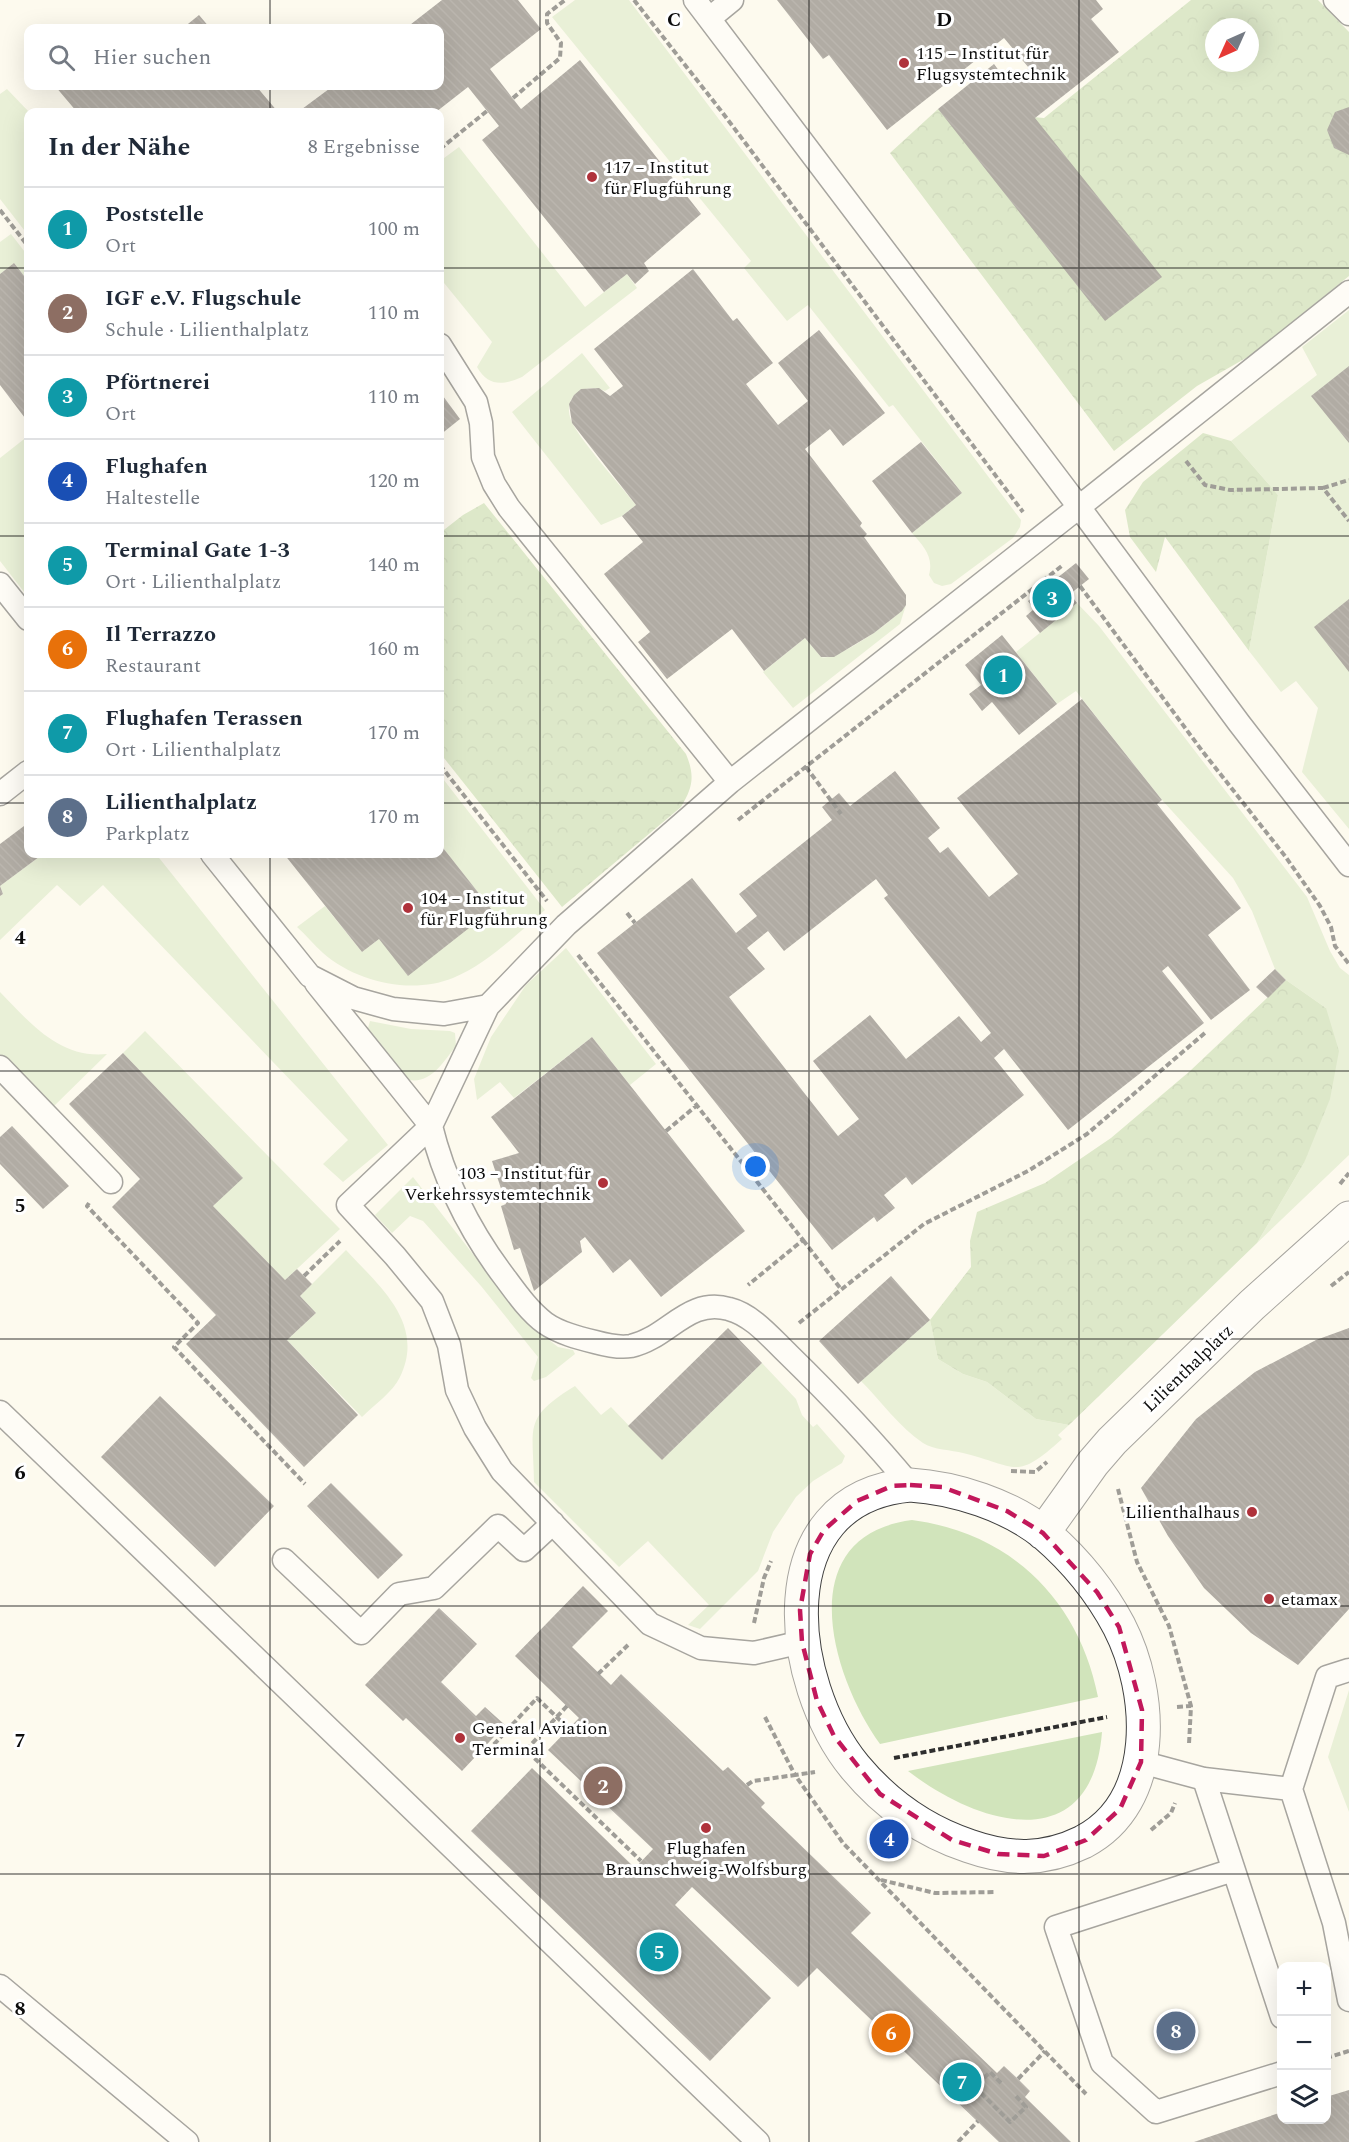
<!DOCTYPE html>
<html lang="de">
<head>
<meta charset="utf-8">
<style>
  body { margin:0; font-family:Spectral,serif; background:#f2f2f3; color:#1f2937 }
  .controls { position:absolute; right:18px; bottom:18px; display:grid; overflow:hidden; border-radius:12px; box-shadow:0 6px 24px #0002 }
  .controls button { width:54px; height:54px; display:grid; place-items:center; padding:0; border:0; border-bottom:2px solid #e0e1e3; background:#fff; color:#1f2937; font:30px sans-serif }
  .compass { position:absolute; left:1205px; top:18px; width:54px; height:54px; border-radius:50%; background:#fff; box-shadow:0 6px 24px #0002; rotate:225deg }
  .you { position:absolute; left:756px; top:1167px; width:21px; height:21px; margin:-15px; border:4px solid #fff; border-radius:50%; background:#1a73e8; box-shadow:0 0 0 9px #1a73e833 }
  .badge { display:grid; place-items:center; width:39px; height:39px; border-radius:50%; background:#1a73e8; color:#fff; font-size:20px; font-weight:700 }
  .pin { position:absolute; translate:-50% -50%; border:3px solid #fff; box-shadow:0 2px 6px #0006 }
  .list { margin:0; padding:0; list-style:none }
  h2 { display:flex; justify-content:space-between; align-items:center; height:78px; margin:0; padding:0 24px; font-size:26px }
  h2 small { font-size:20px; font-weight:400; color:#747a83 }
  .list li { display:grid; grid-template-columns:39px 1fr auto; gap:18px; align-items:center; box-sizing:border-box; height:84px; padding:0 24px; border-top:2px solid #e0e1e3 }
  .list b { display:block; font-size:22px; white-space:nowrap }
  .list p { margin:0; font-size:20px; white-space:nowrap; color:#747a83 }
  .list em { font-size:20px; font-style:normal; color:#747a83 }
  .icon { flex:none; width:33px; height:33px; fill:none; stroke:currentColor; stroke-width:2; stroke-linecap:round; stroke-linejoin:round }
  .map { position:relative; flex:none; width:1349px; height:2142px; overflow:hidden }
  .search { position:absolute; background:#fff; box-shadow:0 6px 24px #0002; left:24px; top:24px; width:420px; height:66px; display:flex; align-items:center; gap:15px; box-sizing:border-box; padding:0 21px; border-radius:12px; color:#747a83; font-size:22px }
  .panel { position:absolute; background:#fff; box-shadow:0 6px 24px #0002; left:24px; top:108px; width:420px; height:750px; border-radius:12px }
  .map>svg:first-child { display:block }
</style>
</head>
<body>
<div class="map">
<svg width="1349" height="2142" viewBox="0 0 1349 2142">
  <defs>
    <pattern id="forest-crowns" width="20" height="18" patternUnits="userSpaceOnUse" patternTransform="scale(1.5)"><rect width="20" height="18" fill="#b6d39b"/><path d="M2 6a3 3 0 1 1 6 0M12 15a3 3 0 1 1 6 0" fill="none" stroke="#9bb484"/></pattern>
    <pattern id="building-back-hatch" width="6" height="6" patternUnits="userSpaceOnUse" patternTransform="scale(1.5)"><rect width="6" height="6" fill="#544e4a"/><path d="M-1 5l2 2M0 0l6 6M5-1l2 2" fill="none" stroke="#686360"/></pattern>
  </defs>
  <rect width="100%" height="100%" fill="#fdfaee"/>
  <!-- grass -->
  <path fill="#d1e4bb" d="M575,0H629L1021,520L1020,527L1013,538L951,584L942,586L934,583L929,575C934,556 923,546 912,533L962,493L893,405L889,407L808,305L787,321L744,268L751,261L552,17Z
    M7,89L29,112L28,235L0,199V94Z
    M459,147L585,307L627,274L637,288L522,377C502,386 488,386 477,367L492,342L440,278V161Z
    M11,234L28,256V281L14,263L0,274V242Z
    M1349,310V829L1302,772L1318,708L1296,681L1281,692L1249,651L1278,495L1231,441L1317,375L1302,347Z
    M582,353L610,388L605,391C584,382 562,396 571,420C577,437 622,487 636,505L622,516L601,525L512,412Z
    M28,436V597L0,561V458Z
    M1077,603L1099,626L1307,897L1330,951L1340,968L1349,975V1155L1257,1243L1304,1163L1326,1008L1286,980L1275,969L1252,911L1233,878L1162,800L1076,691L1057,704L1016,652Z
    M906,605L900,624L793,708L763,672L805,638L821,657C837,662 897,619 906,605Z
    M440,775L545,910C517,934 487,964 453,978C411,995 356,982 323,953C314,945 306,935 297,927L325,906L362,952L379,939L491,909L440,844Z
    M43,854H156L388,1145L343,1182L323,1164L348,1140L103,885L80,906L57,885L0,940V896L3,894L0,886Z
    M566,948L656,1064L630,1085L592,1037L514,1098L500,1082L477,1100L474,1079L491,1037L526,985Z
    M0,992C30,1023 60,1059 107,1054L52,1108L0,1054Z
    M370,1021L411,1029L450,1031L455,1033L456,1046C444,1061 431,1084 409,1080L368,1028Z
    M145,1031L340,1229L285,1280L213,1206L242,1177L123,1053Z
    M413,1177L525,1321L558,1347L573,1350L575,1354L546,1377L534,1381L531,1378L538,1357L481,1286L423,1221L410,1216L392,1233L375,1215Z
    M346,1250C379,1286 426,1323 400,1377C393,1392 374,1405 362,1417L287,1340L316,1313L300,1296Z
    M930,1320L938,1359L963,1374L987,1382L1036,1419L1069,1425L1058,1435L1062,1439C1015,1482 1017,1466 963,1453C952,1450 933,1450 923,1443C900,1428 881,1401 861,1381Z
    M762,1363L796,1399L802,1415L813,1427L817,1424L845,1456L842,1463L813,1481L796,1497L773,1532L758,1571L700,1629L688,1625L709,1605L648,1541L619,1567L534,1482C533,1425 523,1418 575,1386L601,1415L611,1407L662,1460Z
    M912,1520C1011,1533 1079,1600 1098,1697L880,1744C831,1676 790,1536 912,1520Z
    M1349,1690V1812L1328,1757Z
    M1102,1732C1092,1859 979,1826 908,1771Z"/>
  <!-- forest -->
  <path fill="url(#forest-crowns)" fill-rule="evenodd" d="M1191,0H1318L1349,32V276L1253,354L1197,386L1114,451L890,153L938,109L1044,118ZM1214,27H1250V63H1214Z
    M1203,433L1231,441L1278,495L1249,651L1165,537L1156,572L1130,537L1125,510L1143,482Z
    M484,503L686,754C695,776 693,787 681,807L562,907L440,753V533L463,515Z
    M1286,980L1326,1008L1339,1051L1330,1099L1304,1163L1257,1243L1069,1425L1036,1419L987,1382L963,1374L938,1359L930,1320L971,1267L970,1241L977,1212L1045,1183L1111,1138L1190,1071Z"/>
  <!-- building -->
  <path fill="url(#building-back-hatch)" fill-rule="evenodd" d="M442,0H518L541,29L490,69L521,109L580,60L701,214L644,263L649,271L635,284L627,274L604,292L482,140L499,126L468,87L436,112H298L333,86H440V28H406Z
    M777,0H1096L1103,9L1091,19L1119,52L1035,118L1162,277L1105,321L938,109L994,64L1008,83L1029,68L1004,38L887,130L829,55L823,59Z
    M199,15L210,28H183Z
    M55,86H256L278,112H123L120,108L114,112H77Z
    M1349,107V155L1334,148L1327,130L1335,112Z
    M14,263L28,281V422L0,385V274Z
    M693,269L733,321L737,318L773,363L746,384L778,425L808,401L778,363L819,330L885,413L843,446L830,429L805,449L862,523L860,526L867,534L864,537L906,595V605L902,611L874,633L834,657H821L805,638L764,671L732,629L667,679L638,642L650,632L604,574L643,542L622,516L636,505L572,423L569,404L574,395L581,389L599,388L610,396L623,386L594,349Z
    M1349,366V443L1311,396Z
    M440,392L460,419L440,435Z
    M921,442L962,493L912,533L872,481Z
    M1076,563L1089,579L1070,594L1077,603L1040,633L1026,616L1034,609L1028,601Z
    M1349,599V672L1314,627Z
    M1002,635L1057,704L1019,735L992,702L982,711L969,694L981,685L965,665Z
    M1082,699L1162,800L1157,804L1241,908L1208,935L1250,990L1211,1020L1168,966L1162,971L1204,1023L1068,1130L1004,1049L994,1058L1024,1095L912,1185L906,1177L884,1195L895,1208L877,1222L874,1217L832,1250L597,953L692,878L736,933L757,916L739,894L832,820L822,807L839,793L850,806L895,771L940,828L928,838L940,853L948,847L989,897L1018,874L957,798ZM876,879L888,895L884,898L991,1033L981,1042L959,1016L906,1059L870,1015L813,1061L859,1119L838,1136L729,997L765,969L747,948L768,931L784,951Z
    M28,823V854H43L0,886L3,894L0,896V844Z
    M440,844L492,910L408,976L379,939L362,952L284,854H440Z
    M1275,969L1286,980L1268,998L1256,987Z
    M592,1037L745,1231L661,1297L630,1259L613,1273L585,1237L580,1241L582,1252L534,1291L520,1248L514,1250L501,1206L506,1204L492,1161L519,1153L491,1117Z
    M123,1053L243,1178L213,1206L285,1280L297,1269L312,1284L300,1296L316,1313L287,1340L358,1415L304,1467L186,1344L216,1315L112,1207L140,1179L69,1104Z
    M12,1126L69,1186L43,1209L0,1164V1137Z
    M891,1276L930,1320L858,1384L819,1341Z
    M728,1328L762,1363L662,1460L628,1426Z
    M1349,1328V1609L1298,1665L1251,1633L1204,1588L1168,1536L1141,1488L1196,1419L1255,1372L1316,1340Z
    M160,1396L274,1506L215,1567L101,1457Z
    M331,1483L403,1555L378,1579L307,1506Z
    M583,1586L608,1611L572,1647L611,1685L621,1674L723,1771L728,1767L765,1803L761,1807L871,1913L851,1933L997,2073L1004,2066L1018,2079L1030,2091L1025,2097L1071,2142H999L817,1968L798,1987L692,1887L675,1905L771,1998L710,2061L471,1831L532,1768L635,1868L653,1849L548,1750L579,1718L515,1656Z
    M439,1608L477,1644L441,1682L476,1716L485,1707L505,1725L462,1771L406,1718L403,1721L365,1685Z
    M1349,2090V2142H1194L1282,2112V2120H1326V2097Z"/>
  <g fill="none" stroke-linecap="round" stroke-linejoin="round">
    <!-- lane casing -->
    <g stroke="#3f3f3f" stroke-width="25">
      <path id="lane" d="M695,0L1079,507L1349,292
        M1335,0L1349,14
        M710,18L732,0
        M440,345L476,402L481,423L483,457L494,484L509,508L730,782
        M0,584L28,619
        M0,794L28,772
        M212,854L310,976L353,998L393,1009L444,1014L488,1006L566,925L730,782L1079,507L1239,723L1349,865
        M316,983L431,1126L488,1006
        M0,1067L111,1182
        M0,1412L758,2142
        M284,1560L361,1633L399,1594L434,1588L498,1526L524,1550L553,1523
        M802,1642L754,1653L701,1648L650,1624L502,1471L475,1428L457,1390L449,1345L432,1301L395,1256L348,1205L431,1126C445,1183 470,1232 506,1279C517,1294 530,1312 545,1323C559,1333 579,1338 595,1342C606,1345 620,1348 631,1346C668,1338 688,1297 729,1309C753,1315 772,1339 789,1355C832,1397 872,1439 910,1485
        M1349,1670L1327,1677L1291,1789L1334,1923L1349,2000
        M1141,1762L1204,1779L1291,1789
        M1204,1779L1282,2017
        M1233,1870L1056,1927L1102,2063L1156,2112L1282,2073
        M0,1986L187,2142"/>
    </g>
    <!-- street casing -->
    <g stroke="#3f3f3f" stroke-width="35">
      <path id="street" d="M910,1485C956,1488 1009,1505 1045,1534C1074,1559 1101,1592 1119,1626C1153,1692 1160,1802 1083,1842C1044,1861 1009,1860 969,1846C924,1831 885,1803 855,1767C786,1683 764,1498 910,1485Z
        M1043,1533L1093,1463L1112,1441L1252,1305L1349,1218"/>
    </g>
    <!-- path -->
    <path stroke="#2e2e2e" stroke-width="4" stroke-dasharray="6 3" stroke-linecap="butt" d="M634,0L722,112L1023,512
      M513,98L560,58L561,43L547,23V14L565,0
      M440,149L487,111
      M0,210L28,246
      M1186,461L1205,485L1230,490L1323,488L1349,521
      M1323,488L1349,480
      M1080,586L1203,752L1285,856L1320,906L1331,927L1335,946L1349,964
      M440,765L547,901
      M806,767L841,814
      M738,820L1063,565
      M627,913L635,923
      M578,955L803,1240L748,1285
      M666,1131L696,1106
      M1340,1184L1349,1173
      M89,1203L87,1206L198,1323L174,1347L305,1484
      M803,1240L841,1289
      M304,1276L340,1241
      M1331,1286L1349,1272
      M799,1323L924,1224L1028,1171L1087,1134L1206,1032
      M1011,1471L1035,1472L1047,1462
      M1118,1489L1137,1562L1169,1626L1191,1706L1189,1744
      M754,1623L764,1578L771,1561
      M598,1674L628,1645
      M567,1706L526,1750L641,1861
      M1177,1707L1191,1706
      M765,1717L795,1775L815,1772
      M481,1751L485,1754L537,1698L569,1729
      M894,1758L1107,1717
      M747,1785L753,1781L795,1775L843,1843L1086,2094
      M1151,1830L1171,1813L1175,1803
      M881,1880L935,1893L995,1892
      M1326,2058L1349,2051
      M1018,2079L1045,2051
      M1001,2083L990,2072L975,2087L1010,2122L1026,2107L1015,2095
      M958,2142L978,2121"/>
    <!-- lane -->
    <use href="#lane" stroke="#fff" stroke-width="22"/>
    <!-- street -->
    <use href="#street" stroke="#fff" stroke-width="33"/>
  </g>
  <!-- marked area -->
  <path d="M0 0H1349V2142H0ZM910,1485L942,1487L1007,1511L1043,1533L1097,1592L1119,1627L1142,1710L1141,1762L1120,1809L1086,1840L1044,1856L998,1854L952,1840L880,1794L834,1736L817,1701L802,1642L800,1610L810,1554L824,1530L857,1501L892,1486Z" fill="#fdfaee" fill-opacity=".55" fill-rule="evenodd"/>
  <path fill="none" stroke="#c2185b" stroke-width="4.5" stroke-dasharray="12 8" stroke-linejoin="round" d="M910,1485L942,1487L1007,1511L1043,1533L1097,1592L1119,1627L1142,1710L1141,1762L1120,1809L1086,1840L1044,1856L998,1854L952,1840L880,1794L834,1736L817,1701L802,1642L800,1610L810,1554L824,1530L857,1501L892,1486Z"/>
  <!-- grid -->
  <path fill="none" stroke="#0c0c0c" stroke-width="1.5" stroke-opacity="0.55" d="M270,0V28M540,0V2142M809,0V2142M1079,0V2142M270,86V112M0,268H28M440,268H1349M0,536H28M440,536H1349M0,803H28M440,803H1349M270,854V2142M0,1071H1349M0,1339H1349M0,1606H1349M0,1874H1349"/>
  <!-- markers -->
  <g fill="#af323b" stroke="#fff" stroke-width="2">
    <circle cx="904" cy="63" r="6"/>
    <circle cx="592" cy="177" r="6"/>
    <circle cx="408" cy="908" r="6"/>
    <circle cx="603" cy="1183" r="6"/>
    <circle cx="1252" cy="1512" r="6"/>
    <circle cx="1269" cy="1599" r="6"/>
    <circle cx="460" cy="1738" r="6"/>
    <circle cx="706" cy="1828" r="6"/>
  </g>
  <g text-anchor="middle" stroke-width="6" stroke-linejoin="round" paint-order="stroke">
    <!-- poi labels -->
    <g font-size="18" fill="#0c0c0c" stroke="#fff" text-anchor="start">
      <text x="916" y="59">115 – Institut für<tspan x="916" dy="21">Flugsystemtechnik</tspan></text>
      <text x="604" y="173">117 – Institut<tspan x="604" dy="21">für Flugführung</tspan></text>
      <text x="420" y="904">104 – Institut<tspan x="420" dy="21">für Flugführung</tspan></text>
      <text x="591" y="1179" text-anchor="end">103 – Institut für<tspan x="591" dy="21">Verkehrssystemtechnik</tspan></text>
      <text x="1240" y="1518" text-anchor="end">Lilienthalhaus</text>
      <text x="1281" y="1605">etamax</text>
      <text x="472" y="1734">General Aviation<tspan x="472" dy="21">Terminal</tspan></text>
      <text x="706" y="1854" text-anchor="middle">Flughafen<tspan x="706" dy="21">Braunschweig-Wolfsburg</tspan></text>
    </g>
    <!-- street labels -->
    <g font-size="18" fill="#0c0c0c" stroke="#fff">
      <text transform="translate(1188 1368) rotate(-44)" y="6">Lilienthalplatz</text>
    </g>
  </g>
  <g font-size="20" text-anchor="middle" font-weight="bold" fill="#0c0c0c" stroke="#fff" stroke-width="6" stroke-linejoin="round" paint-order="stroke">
    <text x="674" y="26">C</text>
    <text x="944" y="26">D</text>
    <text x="20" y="944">4</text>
    <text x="20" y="1212">5</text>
    <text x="20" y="1479">6</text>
    <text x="20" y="1747">7</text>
    <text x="20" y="2015">8</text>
  </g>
</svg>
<div class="controls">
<button>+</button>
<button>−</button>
<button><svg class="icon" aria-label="layers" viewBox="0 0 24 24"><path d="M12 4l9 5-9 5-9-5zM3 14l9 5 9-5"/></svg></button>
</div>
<svg class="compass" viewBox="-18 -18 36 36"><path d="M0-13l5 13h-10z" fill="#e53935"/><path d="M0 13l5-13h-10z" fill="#747a83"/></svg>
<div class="you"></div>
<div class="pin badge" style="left:1003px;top:675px;background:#0f9aa8">1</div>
<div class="pin badge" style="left:603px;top:1786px;background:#8d6e63">2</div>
<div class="pin badge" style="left:1052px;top:598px;background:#0f9aa8">3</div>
<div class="pin badge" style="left:889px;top:1839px;background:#1a4fb4">4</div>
<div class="pin badge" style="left:659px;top:1952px;background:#0f9aa8">5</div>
<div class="pin badge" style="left:891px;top:2033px;background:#e8710a">6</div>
<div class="pin badge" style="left:962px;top:2082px;background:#0f9aa8">7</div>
<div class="pin badge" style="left:1176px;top:2031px;background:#5c6f8a">8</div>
<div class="search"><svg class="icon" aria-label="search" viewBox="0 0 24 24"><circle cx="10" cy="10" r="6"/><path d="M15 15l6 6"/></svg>Hier suchen</div>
<section class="panel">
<h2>In der Nähe<small>8 Ergebnisse</small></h2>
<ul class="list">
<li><span class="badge" style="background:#0f9aa8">1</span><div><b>Poststelle</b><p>Ort</p></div><em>100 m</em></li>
<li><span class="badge" style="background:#8d6e63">2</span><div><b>IGF e.V. Flugschule</b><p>Schule · Lilienthalplatz</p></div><em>110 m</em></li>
<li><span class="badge" style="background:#0f9aa8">3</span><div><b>Pförtnerei</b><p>Ort</p></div><em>110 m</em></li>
<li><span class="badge" style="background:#1a4fb4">4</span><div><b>Flughafen</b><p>Haltestelle</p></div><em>120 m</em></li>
<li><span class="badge" style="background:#0f9aa8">5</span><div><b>Terminal Gate 1-3</b><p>Ort · Lilienthalplatz</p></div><em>140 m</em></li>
<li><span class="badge" style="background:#e8710a">6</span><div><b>Il Terrazzo</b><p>Restaurant</p></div><em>160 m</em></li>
<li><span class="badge" style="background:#0f9aa8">7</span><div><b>Flughafen Terassen</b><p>Ort · Lilienthalplatz</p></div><em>170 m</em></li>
<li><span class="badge" style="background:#5c6f8a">8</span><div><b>Lilienthalplatz</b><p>Parkplatz</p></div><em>170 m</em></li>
</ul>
</section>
</div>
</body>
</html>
